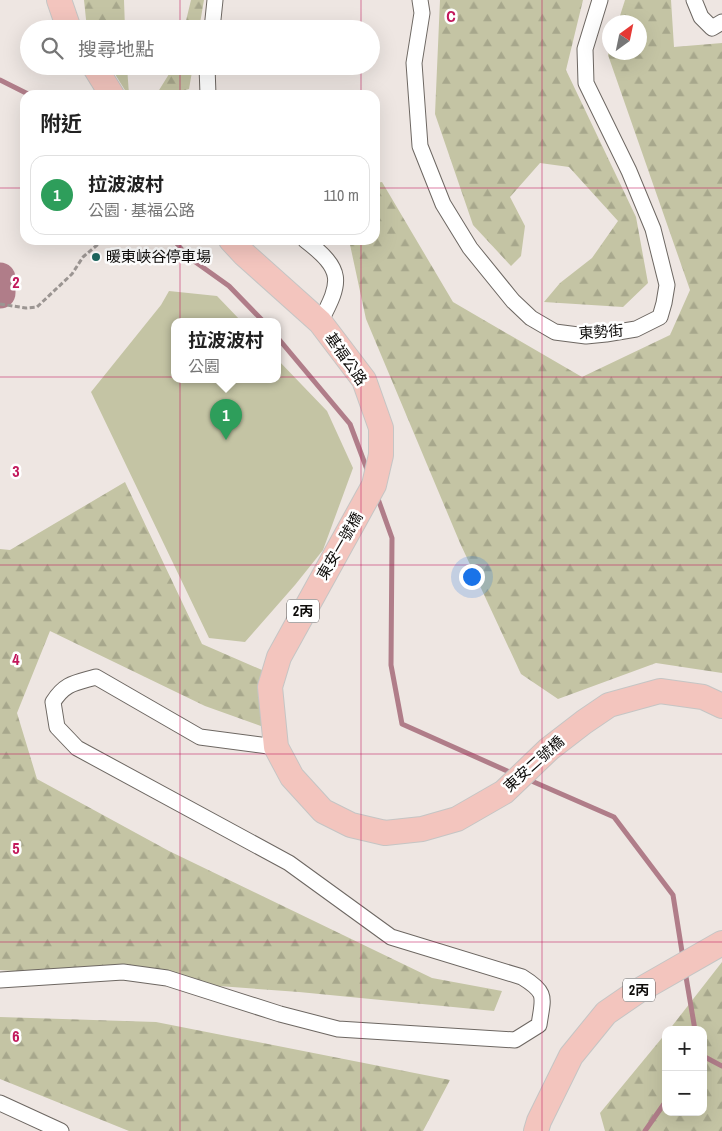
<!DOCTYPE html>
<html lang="zh-TW">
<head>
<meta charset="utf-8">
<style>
  body { margin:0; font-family:"Archivo Narrow","Noto Sans TC",sans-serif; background:#f6f6f6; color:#222 }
  .controls { position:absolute; right:15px; bottom:15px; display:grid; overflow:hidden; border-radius:10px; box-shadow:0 5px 20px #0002 }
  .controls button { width:45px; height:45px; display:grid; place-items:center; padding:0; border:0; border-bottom:1px solid #e0e0e0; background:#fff; color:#222; font:25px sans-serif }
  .compass { position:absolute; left:602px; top:15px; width:45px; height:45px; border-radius:50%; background:#fff; box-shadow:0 5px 20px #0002; rotate:33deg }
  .you { position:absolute; left:471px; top:576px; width:18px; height:18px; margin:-12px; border:4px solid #fff; border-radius:50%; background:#1a73e8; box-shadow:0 0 0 8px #1a73e833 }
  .badge { display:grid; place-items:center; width:32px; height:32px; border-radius:50%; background:#2563eb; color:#fff; font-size:16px; font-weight:700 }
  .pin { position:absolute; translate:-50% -41px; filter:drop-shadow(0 1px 2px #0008) }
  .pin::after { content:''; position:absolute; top:26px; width:18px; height:15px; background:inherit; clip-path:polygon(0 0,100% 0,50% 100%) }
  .popup { position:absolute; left:171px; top:318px; width:110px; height:65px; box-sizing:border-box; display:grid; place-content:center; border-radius:10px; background:#fff; filter:drop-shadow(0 1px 4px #0005); font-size:16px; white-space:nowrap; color:#767676 }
  .popup b { font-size:19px; color:#222 }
  .popup::after { content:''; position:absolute; left:50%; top:100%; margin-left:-10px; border:10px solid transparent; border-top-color:#fff }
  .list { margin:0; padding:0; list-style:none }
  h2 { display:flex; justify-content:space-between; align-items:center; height:65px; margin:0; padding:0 20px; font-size:21px }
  h2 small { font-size:16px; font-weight:400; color:#767676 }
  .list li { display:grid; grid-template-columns:32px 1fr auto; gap:15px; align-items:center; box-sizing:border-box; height:80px; margin:0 10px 10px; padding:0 10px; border:1px solid #e0e0e0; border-radius:15px }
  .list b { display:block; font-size:19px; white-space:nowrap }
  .list p { margin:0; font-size:16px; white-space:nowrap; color:#767676 }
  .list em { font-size:16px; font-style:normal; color:#767676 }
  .icon { flex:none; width:28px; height:28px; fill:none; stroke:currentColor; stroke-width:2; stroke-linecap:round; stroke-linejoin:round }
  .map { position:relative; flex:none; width:722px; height:1131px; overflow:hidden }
  .search { position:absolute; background:#fff; box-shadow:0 5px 20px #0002; left:20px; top:20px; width:360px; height:55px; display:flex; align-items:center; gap:12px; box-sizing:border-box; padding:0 18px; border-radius:28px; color:#767676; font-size:19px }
  .panel { position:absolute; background:#fff; box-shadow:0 5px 20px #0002; left:20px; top:90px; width:360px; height:155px; border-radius:15px }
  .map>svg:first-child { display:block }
</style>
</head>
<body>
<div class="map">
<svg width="722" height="1131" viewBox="0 0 722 1131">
  <defs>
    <pattern id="forest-firs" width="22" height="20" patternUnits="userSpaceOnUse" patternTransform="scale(1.25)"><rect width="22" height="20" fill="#c4c4a4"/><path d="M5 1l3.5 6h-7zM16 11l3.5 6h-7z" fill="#a7a78c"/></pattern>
  </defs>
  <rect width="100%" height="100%" fill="#eee6e2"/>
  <!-- green -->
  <path fill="#c4c4a4" d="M169,291L217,296L241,321H175V379H277V359L327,411L353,468L323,550L295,585L245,642L209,638L91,392L161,305Z"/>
  <!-- forest -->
  <path fill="url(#forest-firs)" d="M84,0H124L125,29H87Z
    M191,0H204L199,29H184Z
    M440,0H583L566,70L636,217L648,283L623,307L544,302L560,283L592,258L618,221L569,167L540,163L510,197L525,226L521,256L511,266L473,225L435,114Z
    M625,0H671L674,47L722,43V673L656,663L558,699L521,674L460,543L366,319L349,240H375V183L382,182L453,302L582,377L670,335L690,290L608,55L609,50L610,52H640V22H618Z
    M110,66H127L129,95H128Z
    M174,66H193L189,89L169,95H156Z
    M125,482L202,644L285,680L269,729L205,706L50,631L17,713L37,779L169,851L432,978L502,991L494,1011L299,992L0,970V549L10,550Z
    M722,962V1131H605L600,1113L666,1033V1112H703V1030H669Z
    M0,1017L156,1022L450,1080L423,1131H129L0,1079Z"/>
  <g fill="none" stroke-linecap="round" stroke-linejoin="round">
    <!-- stream -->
    <path stroke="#b07d89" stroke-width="5" d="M0,80L30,95
      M174,240L187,256L229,286L263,321
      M277,337L350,424L368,472
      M377,496L392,538L391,665L402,724L514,774
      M527,779L614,817L673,895L683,958
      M685,971L695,1030
      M703,1056L722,1066
      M645,1131L666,1101"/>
    <!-- river -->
    <path stroke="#b07d89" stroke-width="31" d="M0,278V293"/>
    <!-- minor casing -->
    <g stroke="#6d6762" stroke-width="17">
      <path id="minor" d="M420,0L422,13L414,63L420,146L443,204L470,248L513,301L531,318L555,332L586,336L606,334L636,329L660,317L664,303L667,285L653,229L629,171L586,83L585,49L600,0
        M694,0L701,17L712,28L722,22
        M212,29L215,0
        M207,66L208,95
        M305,240C344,270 342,281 320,322
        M0,980L123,972L167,978L280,1014L338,1029L515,1040L539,1025C543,997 548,993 522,977L391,937L289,863L77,748L57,727L53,702C65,683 75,683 96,677L200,737L276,747
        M0,1103L61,1131"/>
    </g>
    <!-- primary casing -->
    <g stroke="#c5c5c4" stroke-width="26">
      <path id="primary" d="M59,0L69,29
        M94,66L112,95
        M231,240L244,254L320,322L364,380L381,428V455L374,485L279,657L270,687L276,747L292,777L323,811L351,825L385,833L422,829L457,819L504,792L549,749L584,722L609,705L660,691L703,697L722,706
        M536,1131L539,1121L571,1056L606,1013L638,991L722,943"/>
    </g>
    <!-- path -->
    <path stroke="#9b9592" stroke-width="3" stroke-dasharray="5 2.5" stroke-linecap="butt" d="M0,304L26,308L37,307L72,274L83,257L103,240"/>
    <!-- minor -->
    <use href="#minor" stroke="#fff" stroke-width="15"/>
    <!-- primary -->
    <use href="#primary" stroke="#f3c5be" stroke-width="24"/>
  </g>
  <!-- grid -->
  <path fill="none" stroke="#c2185b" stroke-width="1" stroke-opacity="0.55" d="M180,0V29M361,0V29M542,0V1131M180,66V95M361,66V95M0,188H25M375,188H722M180,240V1131M361,240V1131M0,377H722M0,565H722M0,754H722M0,942H722"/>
  <!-- markers -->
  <circle fill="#1d675f" stroke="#fff" stroke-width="2" cx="96" cy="257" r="5"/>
  <g text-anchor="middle" stroke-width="5" stroke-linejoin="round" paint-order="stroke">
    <!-- shield labels -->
    <g fill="#fff" stroke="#565554" stroke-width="1">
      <rect x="287" y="599.5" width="32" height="23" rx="4"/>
      <rect x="623" y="978.5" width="32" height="23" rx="4"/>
    </g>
    <g font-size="14" font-weight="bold" fill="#0e0c0a">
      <text x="303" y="616">2丙</text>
      <text x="639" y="995">2丙</text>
    </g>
    <!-- poi labels -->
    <g font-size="15" fill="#0e0c0a" stroke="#fff" text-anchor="start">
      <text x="106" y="262">暖東峽谷停車場</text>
    </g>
    <!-- street labels -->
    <g font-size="15" fill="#0e0c0a" stroke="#fff">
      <text transform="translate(601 332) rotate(-4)" y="5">東勢街</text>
      <text transform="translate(346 359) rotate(55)" y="5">基福公路</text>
      <text transform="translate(340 546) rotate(-60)" y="5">東安一號橋</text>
      <text transform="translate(534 764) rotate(-42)" y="5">東安二號橋</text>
    </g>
  </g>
  <g font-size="16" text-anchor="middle" font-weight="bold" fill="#c2185b" stroke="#fff" stroke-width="5" stroke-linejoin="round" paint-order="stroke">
    <text x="451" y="22">C</text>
    <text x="16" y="288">2</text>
    <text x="16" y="477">3</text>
    <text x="16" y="665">4</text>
    <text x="16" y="854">5</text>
    <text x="16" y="1042">6</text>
  </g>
</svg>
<div class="controls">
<button>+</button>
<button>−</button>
</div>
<svg class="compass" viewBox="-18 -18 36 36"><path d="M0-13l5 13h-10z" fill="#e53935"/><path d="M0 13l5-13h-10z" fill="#767676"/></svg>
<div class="you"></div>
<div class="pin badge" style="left:226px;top:440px;background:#2e9e5b">1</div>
<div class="popup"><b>拉波波村</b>公園</div>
<div class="search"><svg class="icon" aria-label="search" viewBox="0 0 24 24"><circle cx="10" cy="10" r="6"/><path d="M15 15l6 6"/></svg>搜尋地點</div>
<section class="panel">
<h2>附近<small></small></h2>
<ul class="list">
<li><span class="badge" style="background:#2e9e5b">1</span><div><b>拉波波村</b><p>公園 · 基福公路</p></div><em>110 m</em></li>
</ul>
</section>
</div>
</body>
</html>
